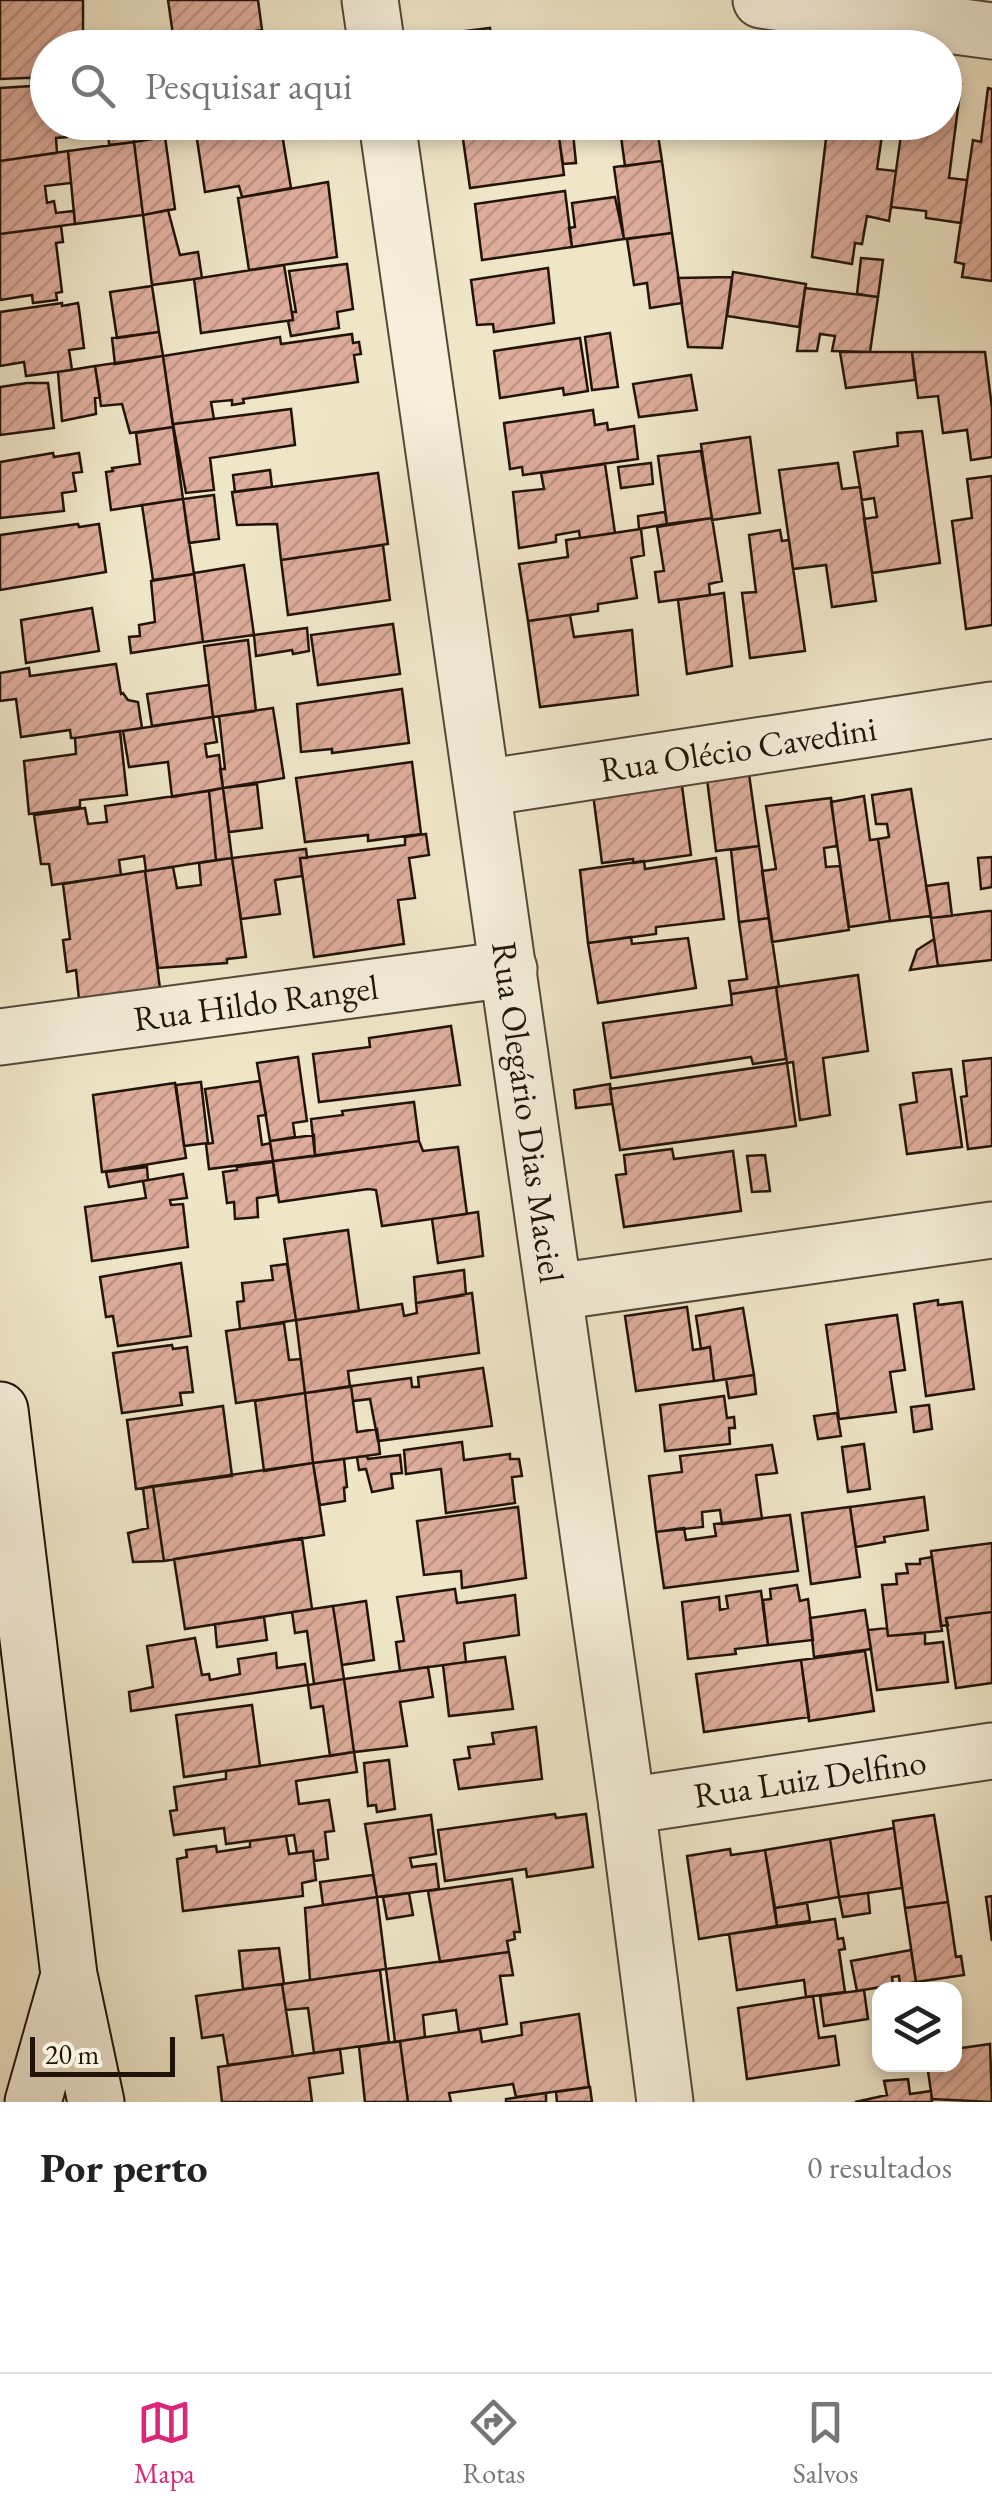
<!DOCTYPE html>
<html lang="pt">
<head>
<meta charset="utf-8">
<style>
  body { margin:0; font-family:"EB Garamond",serif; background:#f6f6f6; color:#222 }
  .controls { position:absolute; right:30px; bottom:30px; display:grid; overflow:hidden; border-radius:20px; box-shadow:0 5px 15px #0003 }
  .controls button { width:90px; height:90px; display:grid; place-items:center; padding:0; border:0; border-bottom:2px solid #e0e0e0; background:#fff; color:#222; font:50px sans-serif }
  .scale { position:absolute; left:30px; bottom:25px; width:145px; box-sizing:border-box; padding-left:10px; border:5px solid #211308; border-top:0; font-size:28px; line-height:35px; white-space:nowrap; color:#211308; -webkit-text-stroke:8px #f5efdb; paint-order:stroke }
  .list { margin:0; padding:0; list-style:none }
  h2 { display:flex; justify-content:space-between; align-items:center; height:130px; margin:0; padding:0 40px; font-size:42px }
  h2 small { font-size:32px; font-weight:400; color:#767676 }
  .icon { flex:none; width:55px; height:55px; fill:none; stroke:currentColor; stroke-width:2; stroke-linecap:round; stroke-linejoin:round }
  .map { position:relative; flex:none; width:992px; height:2102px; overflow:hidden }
  .search { position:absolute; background:#fff; box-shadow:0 5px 15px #0003; left:30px; right:30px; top:30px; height:110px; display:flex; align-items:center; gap:25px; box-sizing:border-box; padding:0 35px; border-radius:55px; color:#767676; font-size:38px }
  .sheet { height:270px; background:#fff }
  nav { display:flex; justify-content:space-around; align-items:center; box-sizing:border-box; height:140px; border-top:2px solid #e0e0e0; background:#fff; font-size:28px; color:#767676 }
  nav a { display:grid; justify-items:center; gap:5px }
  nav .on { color:#db2777 }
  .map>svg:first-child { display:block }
</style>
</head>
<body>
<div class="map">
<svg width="992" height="2102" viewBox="0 0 992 2102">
  <defs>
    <pattern id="building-hatch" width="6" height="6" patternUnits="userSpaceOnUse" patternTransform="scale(2.5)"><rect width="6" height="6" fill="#ddac9b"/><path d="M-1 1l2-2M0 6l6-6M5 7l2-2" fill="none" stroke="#bd9384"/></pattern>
  </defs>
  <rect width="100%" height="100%" fill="#efe6c8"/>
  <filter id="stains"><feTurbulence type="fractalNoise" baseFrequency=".002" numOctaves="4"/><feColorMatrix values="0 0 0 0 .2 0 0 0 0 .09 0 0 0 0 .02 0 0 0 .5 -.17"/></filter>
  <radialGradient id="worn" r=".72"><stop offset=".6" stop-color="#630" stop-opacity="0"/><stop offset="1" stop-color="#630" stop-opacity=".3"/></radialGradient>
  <!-- building -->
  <path fill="url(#building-hatch)" stroke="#211308" stroke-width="2.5" d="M0,0H83V48H48V77L0,79Z
    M168,0H258L262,30L238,34L239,42L224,43L223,35L174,42Z
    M490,28L493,48H467L465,31Z
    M546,36L547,48H510L509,40Z
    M249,40L250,48H189L239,42Z
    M48,77V122H66L67,137L56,138L57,153L0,161V88L31,86V78Z
    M944,82L961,84L949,178L967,180L961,223L926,218V211L891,207L901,135L907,136L909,122H944Z
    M988,88L992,89V281L962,277L964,264L955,262L973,140L981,142Z
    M108,122H134V142L109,145Z
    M211,122H261V123L212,130Z
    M280,122L291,188L242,197L239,186L205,192L196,133Z
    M534,122H557L564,175L470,188L462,132Z
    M619,122H656L662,161L625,166Z
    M828,122H884L877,169L896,171L889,221L867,216L862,244L855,243L852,264L812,257Z
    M572,123L576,163L563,164L557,125Z
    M165,137L175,209L143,215L134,142Z
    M134,142L143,215L75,224L68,151Z
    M68,151L71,183L45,186L47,203L54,201L56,213L74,211L75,224L0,234V161Z
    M662,161L672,233L624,239L614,167Z
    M328,182L337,257L249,270L238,198Z
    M565,191L572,247L482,260L475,204Z
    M615,197L624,239L572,247L569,228L575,227L572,203Z
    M168,210L180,255L198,252L202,278L152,285L143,215Z
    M61,226L63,242L56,243L62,292L56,293L57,300L33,303L32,295L0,300V234Z
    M672,233L682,303L650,308L647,283L634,285L627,239Z
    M861,258L883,260L878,297L857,294Z
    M347,264L353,309L337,312L339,328L291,336L288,321L293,320L292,312H296L289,271Z
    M284,265L293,320L201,333L194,279Z
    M548,268L554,323L494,332L493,324L477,325L471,280Z
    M733,272L806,284L799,327L727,316Z
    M732,277L722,348L688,347L678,278Z
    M152,286L159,332L117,338L110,292Z
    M805,288L878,297L870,352L832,351L835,336L820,334L817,351H797Z
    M62,303V306L78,303L79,309L84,348L69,350L72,370L26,376L24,362L0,366V312Z
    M159,332L163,356L115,364L112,338Z
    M610,333L618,387L592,390L585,337Z
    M352,334L353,343L359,342L361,354L354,355L358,382L243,399L244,403L232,405V400L211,402L214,419L173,424L163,356L280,337L281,344Z
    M580,338L588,391L564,395L563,388L500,398L494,351Z
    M840,352H912L915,380L846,388Z
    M912,352H985L992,408V457L971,460L967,430L943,433L938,396L918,398Z
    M163,356L173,427L130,433L122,404L101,406L95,366Z
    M95,366L100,397L95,398L96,414L62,421L58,372Z
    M691,375L697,410L639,417L633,384Z
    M27,383H48L54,428L0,435V387Z
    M291,409L295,445L210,458L214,490L186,493L173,424Z
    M593,410L595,425L607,423L608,430L634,426L638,459L523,475L522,467L510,469L504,423Z
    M173,427L183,499L111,510L106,472L113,471L112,468L140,464L136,433Z
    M922,431L940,563L872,573L864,519L877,517L874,498L862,500L854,452L898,446L897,433Z
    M750,437L760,513L712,520L701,444Z
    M701,451L712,518L667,524L658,456Z
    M53,453L54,457L79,453L82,472L73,473L76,491L62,493L64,511L0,518V462Z
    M651,463L653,484L621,488L618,467Z
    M838,463L842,489L860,487L876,601L832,607L826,565L793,569L779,470Z
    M605,464L615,533L580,538L579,531L556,535V542L519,548L513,492L544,489L541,473Z
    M270,470L272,487L235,492L233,475Z
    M378,473L388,544L281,560L277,524L237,525L232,492Z
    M992,476V625L966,629L952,521L972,518L967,479Z
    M214,495L219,539L189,543L183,499Z
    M183,499L194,574L153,580L142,505Z
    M665,512L667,524L639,529L638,516Z
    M712,518L722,581L709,584L710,595L659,602L655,572L664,571L657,527Z
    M78,524L79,527L99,524L106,572L0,590V535Z
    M641,529L644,555L631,558L637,598L598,604V611L528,621L519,564L568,557L566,540Z
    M780,530L782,541L789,540L805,651L750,658L742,593L756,592L749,535Z
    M383,545L390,600L288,615L281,560Z
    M244,565L254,635L203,642L194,573Z
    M194,574L203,642L131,653L129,637L140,636L139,625L155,622L151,581Z
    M724,593L732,666L687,674L678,600Z
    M92,608L99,651L26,663L21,620Z
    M570,615L574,637L632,630L638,695L540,707L528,621Z
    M393,624L400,674L318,685L311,635Z
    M307,628L309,651L293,654L292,650L256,656L254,635Z
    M248,640L256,711L213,717L204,646Z
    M116,664L121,694L123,693L128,700L138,702L142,728L75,738H71L70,730L21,737L16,699L0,701V673L29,668L30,676Z
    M209,685L213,717L152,726L147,694Z
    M402,689L409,743L332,753V749L301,752L297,704Z
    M273,708L284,778L223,788L220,769H225L219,716Z
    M213,717L217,742L205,744L207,757L219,755L223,788L172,797L168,762L129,767L123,731Z
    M120,731L127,795L80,800V807L29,814L24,761L76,754L75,738Z
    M412,762L421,834L368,841V835L305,842L296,778Z
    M749,774L759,846L716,851L707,779Z
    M681,778L691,855L633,863V859L602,863L593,794Z
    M257,784L262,828L229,832L223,788Z
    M223,788L232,858L216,860L209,791Z
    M911,789L931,916L890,921L878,839L889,837L887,824H876L872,795Z
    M209,791L216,860L146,871L144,856L119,860L121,875L52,885L49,864H41L34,815L85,808L88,824L107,822L105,806Z
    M864,796L870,840L878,839L890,921L849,927L831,802Z
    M831,798L837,846L824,848L826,867L840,866L849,930L772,942L762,871L776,869L766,806Z
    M426,834L429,855L409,858L415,898L398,900L404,944L314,957L300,858L405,845V837Z
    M759,846L769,918L739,922L731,850Z
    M306,849L307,858H300L302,876L275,880L280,914L241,919L232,858Z
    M992,857V887L981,889L978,858Z
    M232,858L246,957L227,959V963L158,968L145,871L173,867L177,888L201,885L199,863Z
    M716,858L724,919L656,927V934L588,943L580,870L644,861L645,869Z
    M145,871L160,989L79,999L76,970L67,972L63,940L70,939L63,884Z
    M948,883L952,916L931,918L926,886Z
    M988,911H992V960L938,966L931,918Z
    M769,918L779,987L731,994L729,981L747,979L739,922Z
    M631,937L632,944L688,938L696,988L598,1003L588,943Z
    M934,939L938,966L910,970L917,950Z
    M858,975L868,1051L823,1058L830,1115L800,1120L793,1062L787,1063L776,987Z
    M776,987L786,1059L753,1064L751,1057L611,1078L603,1023L732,1005L731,994Z
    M451,1026L460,1085L319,1102L313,1054L370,1047L369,1038Z
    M298,1057L307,1121L293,1123L295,1137L270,1141L257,1063Z
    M992,1058V1146L968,1149L961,1097L967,1096L963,1061Z
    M787,1063L796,1126L620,1150L610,1089Z
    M951,1069L962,1147L907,1154L900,1105L917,1102L913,1073Z
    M260,1081L266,1115L258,1116L262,1145L270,1143L273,1161L209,1169L206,1144L213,1143L205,1089Z
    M201,1082L208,1143L184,1146L176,1085Z
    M175,1083L186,1158L102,1172L93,1095Z
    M610,1084L612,1104L576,1108L574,1090Z
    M414,1102L419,1141L315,1156L311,1119L343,1115L342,1111Z
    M314,1135L315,1156L273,1161L270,1141Z
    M419,1141L423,1151L458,1147L467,1214L382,1226L376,1190L368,1189L279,1202L273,1161Z
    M672,1149L674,1159L733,1151L741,1211L624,1227L616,1175L626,1174L624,1155Z
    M765,1155L770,1191L752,1192L747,1156Z
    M273,1162L277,1195L257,1198L258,1217L235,1219L234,1202L227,1203L223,1172L237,1170V1167Z
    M147,1167L148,1180L109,1187L106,1172Z
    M183,1174L187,1198L170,1200L171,1205L183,1204L188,1247L92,1261L85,1207L146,1198L143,1181Z
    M478,1212L483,1256L438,1263L432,1219Z
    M348,1230L359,1311L296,1320L284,1239Z
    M181,1263L191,1336L118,1346L113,1316L106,1317L100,1277Z
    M287,1264L296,1320L240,1329L237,1302L244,1301L242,1283L273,1280L271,1266Z
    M464,1270L466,1295L416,1303L414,1277Z
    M472,1293L479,1353L348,1371L350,1387L305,1393L296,1320L402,1304L404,1316L417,1313L416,1303Z
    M938,1300V1305L962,1302L974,1389L926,1396L914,1304Z
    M687,1307L693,1350L710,1347L714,1381L636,1391L625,1316Z
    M743,1308L754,1375L714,1381L710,1347L701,1349L696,1316Z
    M897,1315L905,1370L890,1372L896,1412L839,1419L826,1325Z
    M284,1323L289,1360L301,1359L305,1393L236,1403L226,1331Z
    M172,1345L173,1349L187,1347L193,1392L180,1393L182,1405L122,1413L113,1353Z
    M483,1368L492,1426L378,1441L370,1399L353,1401L351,1386L411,1378L412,1387H419L418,1377Z
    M754,1375L756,1394L729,1398L726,1379Z
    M351,1386L357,1432L377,1429L380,1454L313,1463L305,1393Z
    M305,1393L313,1463L264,1471L255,1401Z
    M724,1396L727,1418L734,1417L735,1428H729L730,1444L665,1451L660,1405Z
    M929,1405L932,1429L914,1432L911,1407Z
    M223,1406L232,1476L136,1489L127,1420Z
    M837,1413L841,1436L818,1439L814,1416Z
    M462,1442L464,1460L510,1454V1459H519L522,1476L512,1477L515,1503L446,1513L441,1469L406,1474L404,1450Z
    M864,1444L870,1489L848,1492L842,1447Z
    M772,1445L777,1473L756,1475L762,1519L722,1524L720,1510L702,1512L703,1527L656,1532L649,1476L682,1472L680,1456Z
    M400,1455L402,1473L391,1474L393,1488L372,1492L366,1469L359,1470L357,1457L367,1456L368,1459Z
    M344,1459L347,1487L344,1488L345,1501L320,1505L313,1463Z
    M313,1463L324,1535L164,1561L153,1486Z
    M153,1486L164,1561L133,1562L128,1533L148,1528L143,1488Z
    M924,1497L928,1530L884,1537L885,1542L856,1547L850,1507Z
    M518,1507L526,1578L462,1588L461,1571L424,1575L417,1521Z
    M850,1507L860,1577L811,1584L802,1513Z
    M790,1515L798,1571L664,1588L656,1532L684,1528L686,1540L716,1536L714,1524Z
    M302,1538L312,1609L185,1629L174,1559Z
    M992,1543V1612L946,1618L948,1625L941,1626L931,1551Z
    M932,1557L942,1631L888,1636L882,1585L897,1584L896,1574L908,1573L906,1564H920V1559Z
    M797,1585L800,1601L808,1599L813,1640L768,1645L763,1600L771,1599L770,1589Z
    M455,1589L457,1603L515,1595L519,1635L464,1643L466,1662L400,1671L396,1642L404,1641L397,1597Z
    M761,1591L768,1645L735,1649L736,1654L688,1659L682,1602L719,1597L720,1610L728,1608L726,1596Z
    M366,1601L374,1660L342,1665L333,1606Z
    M333,1606L344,1679L314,1684L307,1631L295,1633L292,1612Z
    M865,1610L871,1649L814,1657L810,1618Z
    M992,1612V1683L956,1688L946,1618Z
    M264,1617L267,1640L217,1647L215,1624Z
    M887,1628L888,1636L925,1633V1644L943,1642L948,1682L877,1690L868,1630Z
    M195,1638L202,1675L209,1674L210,1680L240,1674L238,1659L276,1653L277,1668L305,1664L308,1685L131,1711L129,1692L153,1687L147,1646Z
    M865,1651L874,1711L809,1721L801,1660Z
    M505,1657L513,1709L449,1716L443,1665Z
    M801,1660L809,1717L704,1732L696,1674Z
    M428,1667L433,1697L400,1702L407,1746L354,1752L344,1679Z
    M344,1679L354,1752L330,1756L323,1706L311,1708L308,1685Z
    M252,1705L260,1766L184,1777L176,1715Z
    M536,1727L542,1779L459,1789L454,1760L470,1758L468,1747L494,1744L492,1733Z
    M354,1752L357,1772L296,1781L299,1804L329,1800L334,1831L325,1832L328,1859L314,1861L313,1851L297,1853L294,1835L226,1844L224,1828L174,1835L170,1811L177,1810L174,1787L226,1779V1771Z
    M389,1760L395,1809L377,1812L376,1805L368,1806L364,1763Z
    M555,1814L556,1818L586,1814L593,1867L527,1877L526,1869L445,1881L438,1830Z
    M431,1815L436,1854L410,1858L412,1867L436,1864L439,1889L377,1897L365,1824Z
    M934,1815L948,1902L905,1908L893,1821Z
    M894,1828L902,1888L839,1897L830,1839Z
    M286,1836L289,1854L313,1851L316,1880L302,1883L303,1896L183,1911L177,1859L187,1857L186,1850L216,1846L217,1852L250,1847V1841Z
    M830,1839L839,1897L775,1908L765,1850Z
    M730,1849L731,1855L765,1850L777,1926L699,1939L687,1856Z
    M373,1875L377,1897L323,1905L320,1882Z
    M512,1879L520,1932H514L515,1939L507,1941L509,1952L440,1962L428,1891Z
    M409,1893L413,1915L387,1919L383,1897Z
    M868,1893L870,1913L843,1917L839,1897Z
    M992,1896V1941L986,1897Z
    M377,1897L386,1969L310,1980L305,1908Z
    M948,1902L956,1957L961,1956L964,1975L916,1982L905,1908Z
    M807,1903L810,1921L777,1926L775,1908Z
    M835,1919L838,1939L843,1938L845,1949L839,1950L845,1992L806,1997L804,1980L737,1990L729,1934Z
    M279,1948L284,1984L243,1989L239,1951Z
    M911,1950L916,1982L900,1985L899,1976L892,1977L893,1985L857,1991L851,1961Z
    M509,1952L513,1975L500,1976L507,2024L459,2032L456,2010L423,2015L425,2037L395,2042L386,1969Z
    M380,1970L389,2042L314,2053L308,2008L286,2010L282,1984Z
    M282,1984L293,2056L228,2065L223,2035L202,2038L196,1996Z
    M864,1990L868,2019L824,2026L820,1996Z
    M813,1996L819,2038L835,2036L839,2065L747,2079L738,2008Z
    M579,2014L589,2087L516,2097L513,2084L449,2093L451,2102H408L400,2041L480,2029L482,2042L522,2035L521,2023Z
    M400,2041L408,2102H365L359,2047Z
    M990,2044L992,2102L932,2099L927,2064H954V2049Z
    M340,2049L343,2073L309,2078L312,2102H222L218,2067Z
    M908,2079L910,2094L931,2091L932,2102H855L887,2095L884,2081Z
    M590,2087L592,2102H557L556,2092Z
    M546,2093V2102H506V2099Z"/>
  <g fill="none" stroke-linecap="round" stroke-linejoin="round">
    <!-- street casing -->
    <g stroke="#544838" stroke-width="59">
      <g id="street">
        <path d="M370,0L377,48"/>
        <path d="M761,0L992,31"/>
        <path id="s1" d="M387,122L627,1806L665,2102"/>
        <path id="s2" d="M483,788L992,710"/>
        <path id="s3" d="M0,1037L509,969"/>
        <path d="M555,1292L992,1230"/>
        <path id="s4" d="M627,1806L992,1751"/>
      </g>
    </g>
    <!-- secondary casing -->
    <g stroke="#211308" stroke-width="59">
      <path id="secondary" d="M0,1410L69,1975L96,2102
        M33,2102L67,1982"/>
    </g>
    <!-- street -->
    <use href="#street" stroke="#f5efdb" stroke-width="55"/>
    <!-- secondary -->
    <use href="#secondary" stroke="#f5efdb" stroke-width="55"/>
  </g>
  <g text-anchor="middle" stroke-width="8" stroke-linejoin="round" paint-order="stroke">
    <!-- street labels -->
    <g font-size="35" fill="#211308" stroke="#f5efdb">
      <text dy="12" stroke="none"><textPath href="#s2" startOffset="258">Rua Olécio Cavedini</textPath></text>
      <text dy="12" stroke="none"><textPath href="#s3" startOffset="258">Rua Hildo Rangel</textPath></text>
      <text dy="12" stroke="none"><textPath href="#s1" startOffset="1000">Rua Olegário Dias Maciel</textPath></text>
      <text dy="12" stroke="none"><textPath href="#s4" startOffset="185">Rua Luiz Delfino</textPath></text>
    </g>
  </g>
  <rect width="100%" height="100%" filter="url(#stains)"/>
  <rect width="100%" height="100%" fill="url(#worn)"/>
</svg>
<div class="controls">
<button><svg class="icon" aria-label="layers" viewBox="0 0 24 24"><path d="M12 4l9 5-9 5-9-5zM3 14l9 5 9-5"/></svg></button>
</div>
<div class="scale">20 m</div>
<div class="search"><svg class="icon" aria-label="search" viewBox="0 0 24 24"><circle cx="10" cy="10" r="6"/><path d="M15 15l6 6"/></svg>Pesquisar aqui</div>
</div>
<section class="sheet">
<h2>Por perto<small>0 resultados</small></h2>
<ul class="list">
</ul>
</section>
<nav>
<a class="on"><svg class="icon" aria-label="map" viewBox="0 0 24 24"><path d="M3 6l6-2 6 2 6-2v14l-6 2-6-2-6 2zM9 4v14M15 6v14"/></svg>Mapa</a>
<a><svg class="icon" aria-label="directions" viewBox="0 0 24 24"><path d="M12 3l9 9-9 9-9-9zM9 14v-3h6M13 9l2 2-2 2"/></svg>Rotas</a>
<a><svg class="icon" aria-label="saved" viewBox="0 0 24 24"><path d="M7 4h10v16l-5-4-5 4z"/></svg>Salvos</a>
</nav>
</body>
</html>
